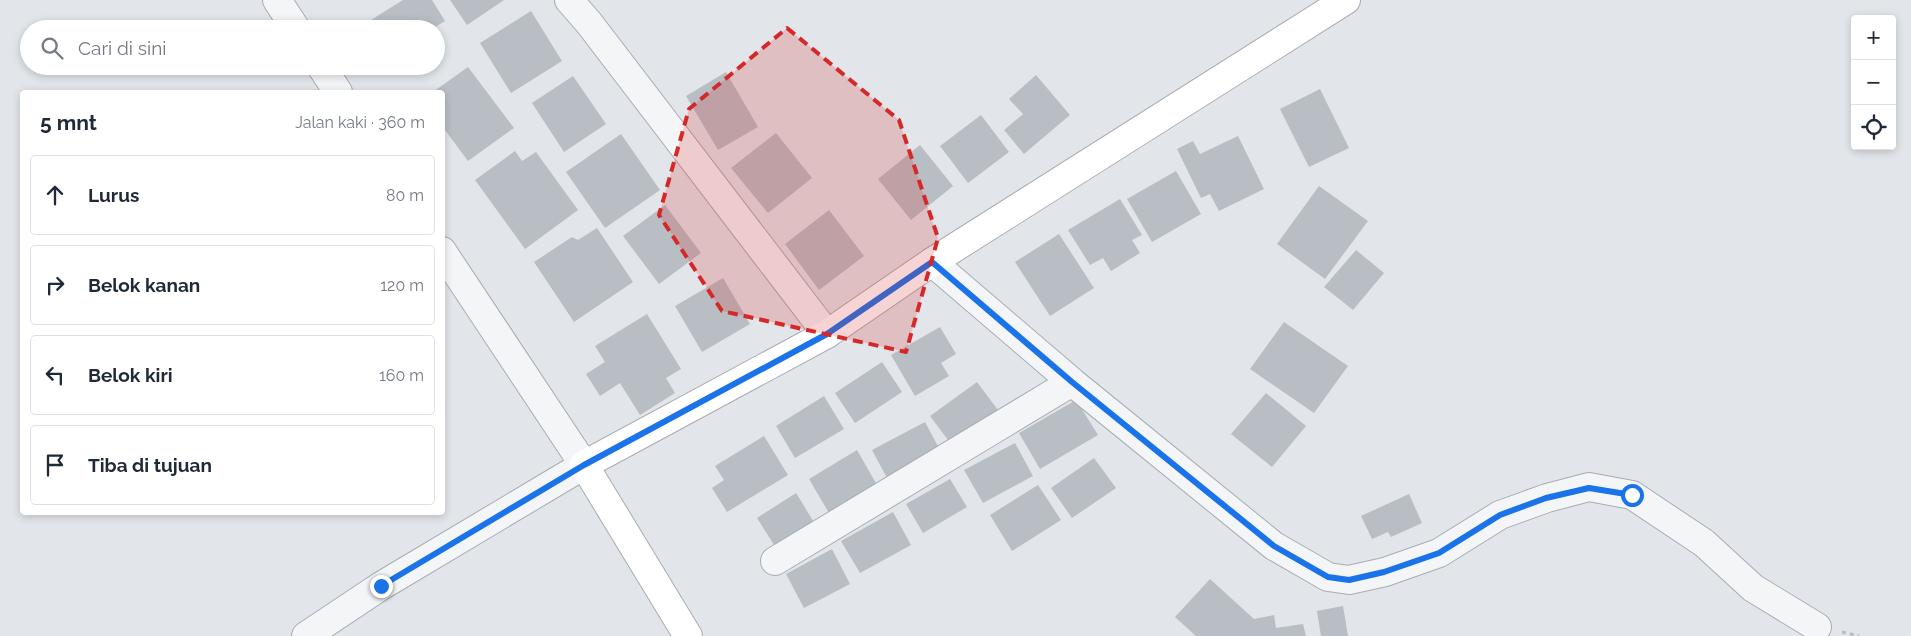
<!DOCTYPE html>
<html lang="id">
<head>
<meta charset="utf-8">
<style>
  body { margin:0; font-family:Raleway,sans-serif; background:#f6f6f7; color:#1f2937 }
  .controls { position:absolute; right:15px; top:15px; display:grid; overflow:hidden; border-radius:5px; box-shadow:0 2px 8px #0003 }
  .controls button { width:45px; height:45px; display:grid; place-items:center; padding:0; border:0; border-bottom:1px solid #e0e1e3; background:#fff; color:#1f2937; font:25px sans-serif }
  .stop { position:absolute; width:15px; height:15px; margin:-11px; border:4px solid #1a73e8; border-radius:50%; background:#fff }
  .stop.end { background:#1a73e8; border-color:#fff; box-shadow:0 1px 5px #0008 }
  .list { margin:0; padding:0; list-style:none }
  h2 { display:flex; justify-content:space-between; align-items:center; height:65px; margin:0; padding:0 20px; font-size:21px }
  h2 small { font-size:16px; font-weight:400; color:#747a83 }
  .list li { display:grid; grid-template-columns:32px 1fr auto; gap:15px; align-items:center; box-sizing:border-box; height:80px; margin:0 10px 10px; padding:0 10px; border:1px solid #e0e1e3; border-radius:5px }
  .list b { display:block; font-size:19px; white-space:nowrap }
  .list em { font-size:16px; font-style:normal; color:#747a83 }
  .icon { flex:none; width:28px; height:28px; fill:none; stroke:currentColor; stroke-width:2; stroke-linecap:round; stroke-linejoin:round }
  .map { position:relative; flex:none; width:1911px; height:636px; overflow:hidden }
  .search { position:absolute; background:#fff; box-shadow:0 2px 8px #0003; left:20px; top:20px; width:425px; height:55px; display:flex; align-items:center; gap:12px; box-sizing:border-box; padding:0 18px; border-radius:28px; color:#747a83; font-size:19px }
  .panel { position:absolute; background:#fff; box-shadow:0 2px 8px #0003; left:20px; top:90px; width:425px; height:425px; border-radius:5px }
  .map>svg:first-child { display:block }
</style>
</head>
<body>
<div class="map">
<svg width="1911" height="636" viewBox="0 0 1911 636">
  <rect width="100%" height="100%" fill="#e2e5e9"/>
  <!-- building -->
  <path fill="#b9bec5" d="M403,0H432L445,21L432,29H377L371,20Z
    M450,0H504L467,25Z
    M531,11L562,61L511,93L480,43Z
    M468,67L514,128L468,161L442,126V92H433Z
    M726,72L758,127L718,150L686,96Z
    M1036,75L1070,115L1024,154L1004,130L1023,114L1009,99Z
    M573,76L606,124L564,152L532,103Z
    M1320,89L1349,148L1309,167L1280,109Z
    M981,115L1009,152L968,183L940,146Z
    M776,133L812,178L768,213L731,168Z
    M621,134L660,190L605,228L566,172Z
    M1238,136L1264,189L1219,211L1210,194L1201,198L1177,149L1193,141L1200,154Z
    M920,145L953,186L911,220L878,179Z
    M515,151L522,161L536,152L578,210L525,249L475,180Z
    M1176,171L1201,214L1152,242L1127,199Z
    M1319,186L1368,221L1325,279L1277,244Z
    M1120,199L1142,235L1132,240L1140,253L1111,271L1103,258L1090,265L1068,230Z
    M665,205L701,253L659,284L623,236Z
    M829,210L864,256L819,290L785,244Z
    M597,228L633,282L574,322L534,262L572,237L578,240Z
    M1059,234L1094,288L1050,316L1015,262Z
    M1356,250L1384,273L1353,310L1324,287Z
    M723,278L750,324L702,352L675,306Z
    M647,314L681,369L666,378L675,393L640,415L620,383L600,396L586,374L605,362L595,346Z
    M1284,322L1348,366L1314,413L1250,369Z
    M940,327L956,354L941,363L949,376L915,396L891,355Z
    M882,362L902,392L855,423L835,393Z
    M977,382L1001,414L954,448L930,416Z
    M1266,393L1306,426L1272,467L1231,434Z
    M824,396L844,429L795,458L776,426Z
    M1076,400L1098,435L1040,469L1019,433Z
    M925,422L940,450L887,478L872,450Z
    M764,436L788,475L727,512L712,488L724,480L715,466Z
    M1015,443L1033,476L983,503L964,470Z
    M857,450L877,485L829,513L809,479Z
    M1094,458L1116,488L1072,518L1051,488Z
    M950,479L967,507L923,533L906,504Z
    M1038,485L1061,520L1012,551L990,515Z
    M796,493L815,524L776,548L757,518Z
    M1409,494L1422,523L1391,537L1388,532L1372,539L1361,516Z
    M893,512L911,545L860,573L841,541Z
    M832,549L850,584L804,608L786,574Z
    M1210,579L1254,619L1274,615L1276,628L1303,624L1306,636H1196L1175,617Z
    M1343,606L1348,636H1321L1317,611Z"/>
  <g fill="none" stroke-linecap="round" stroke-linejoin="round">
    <!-- minor casing -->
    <g stroke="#a8acb3" stroke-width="30">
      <path id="minor" d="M277,0L296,29
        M569,0L589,23L827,334
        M321,66L338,92
        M442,251L584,465
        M932,262L1072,382L1274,546L1328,577L1349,580L1385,572L1439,553L1500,515L1547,498L1589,487L1632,495L1704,543L1753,588L1817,627
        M775,561L1072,382"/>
    </g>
    <!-- tertiary casing -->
    <g stroke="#a8acb3" stroke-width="30">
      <path id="tertiary" d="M306,636L381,586L584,465"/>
    </g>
    <!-- secondary casing -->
    <g stroke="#a8acb3" stroke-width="30">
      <path id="secondary" d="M688,636L584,465L827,334L932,262L1346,0"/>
    </g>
    <!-- path -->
    <path stroke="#b8bbc0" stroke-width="3" stroke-dasharray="4 4" stroke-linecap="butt" d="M1842,632L1859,636"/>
    <!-- minor -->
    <use href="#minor" stroke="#f4f5f7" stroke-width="28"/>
    <!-- tertiary -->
    <use href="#tertiary" stroke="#f4f5f7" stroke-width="28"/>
    <!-- secondary -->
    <use href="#secondary" stroke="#fff" stroke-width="28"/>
  </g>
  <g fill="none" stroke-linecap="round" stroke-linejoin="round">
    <!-- route -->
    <path stroke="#1a73e8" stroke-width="6" d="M381,586L584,465L827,334L932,262L1072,382L1274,546L1328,577L1349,580L1384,572L1439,553L1500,515L1546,498L1589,488L1632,495"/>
  </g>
  <!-- marked area -->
  <path fill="#d62828" fill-opacity="0.2" stroke="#d62828" stroke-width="4" stroke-dasharray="10 6" stroke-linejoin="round" d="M787,28L899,120L938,238L906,352L722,311L659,215L689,109Z"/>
</svg>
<div class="controls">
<button>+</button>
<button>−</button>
<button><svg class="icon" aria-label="locate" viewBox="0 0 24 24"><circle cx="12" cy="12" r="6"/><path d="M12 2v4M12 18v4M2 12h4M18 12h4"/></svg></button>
</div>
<div class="stop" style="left:1632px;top:495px"></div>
<div class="stop end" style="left:381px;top:586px"></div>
<div class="search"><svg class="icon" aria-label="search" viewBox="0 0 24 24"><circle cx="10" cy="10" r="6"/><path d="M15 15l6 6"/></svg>Cari di sini</div>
<section class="panel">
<h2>5 mnt<small>Jalan kaki · 360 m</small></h2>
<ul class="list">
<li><svg class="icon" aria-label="ahead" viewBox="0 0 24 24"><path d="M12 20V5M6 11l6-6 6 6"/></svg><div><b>Lurus</b></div><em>80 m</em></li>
<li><svg class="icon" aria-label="right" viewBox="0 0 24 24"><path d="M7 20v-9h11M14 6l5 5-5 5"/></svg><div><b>Belok kanan</b></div><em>120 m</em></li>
<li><svg class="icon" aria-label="left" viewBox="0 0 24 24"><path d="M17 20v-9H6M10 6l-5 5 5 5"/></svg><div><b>Belok kiri</b></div><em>160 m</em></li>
<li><svg class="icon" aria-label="arrive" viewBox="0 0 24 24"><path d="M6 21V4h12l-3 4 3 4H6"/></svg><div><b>Tiba di tujuan</b></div></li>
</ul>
</section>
</div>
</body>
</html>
